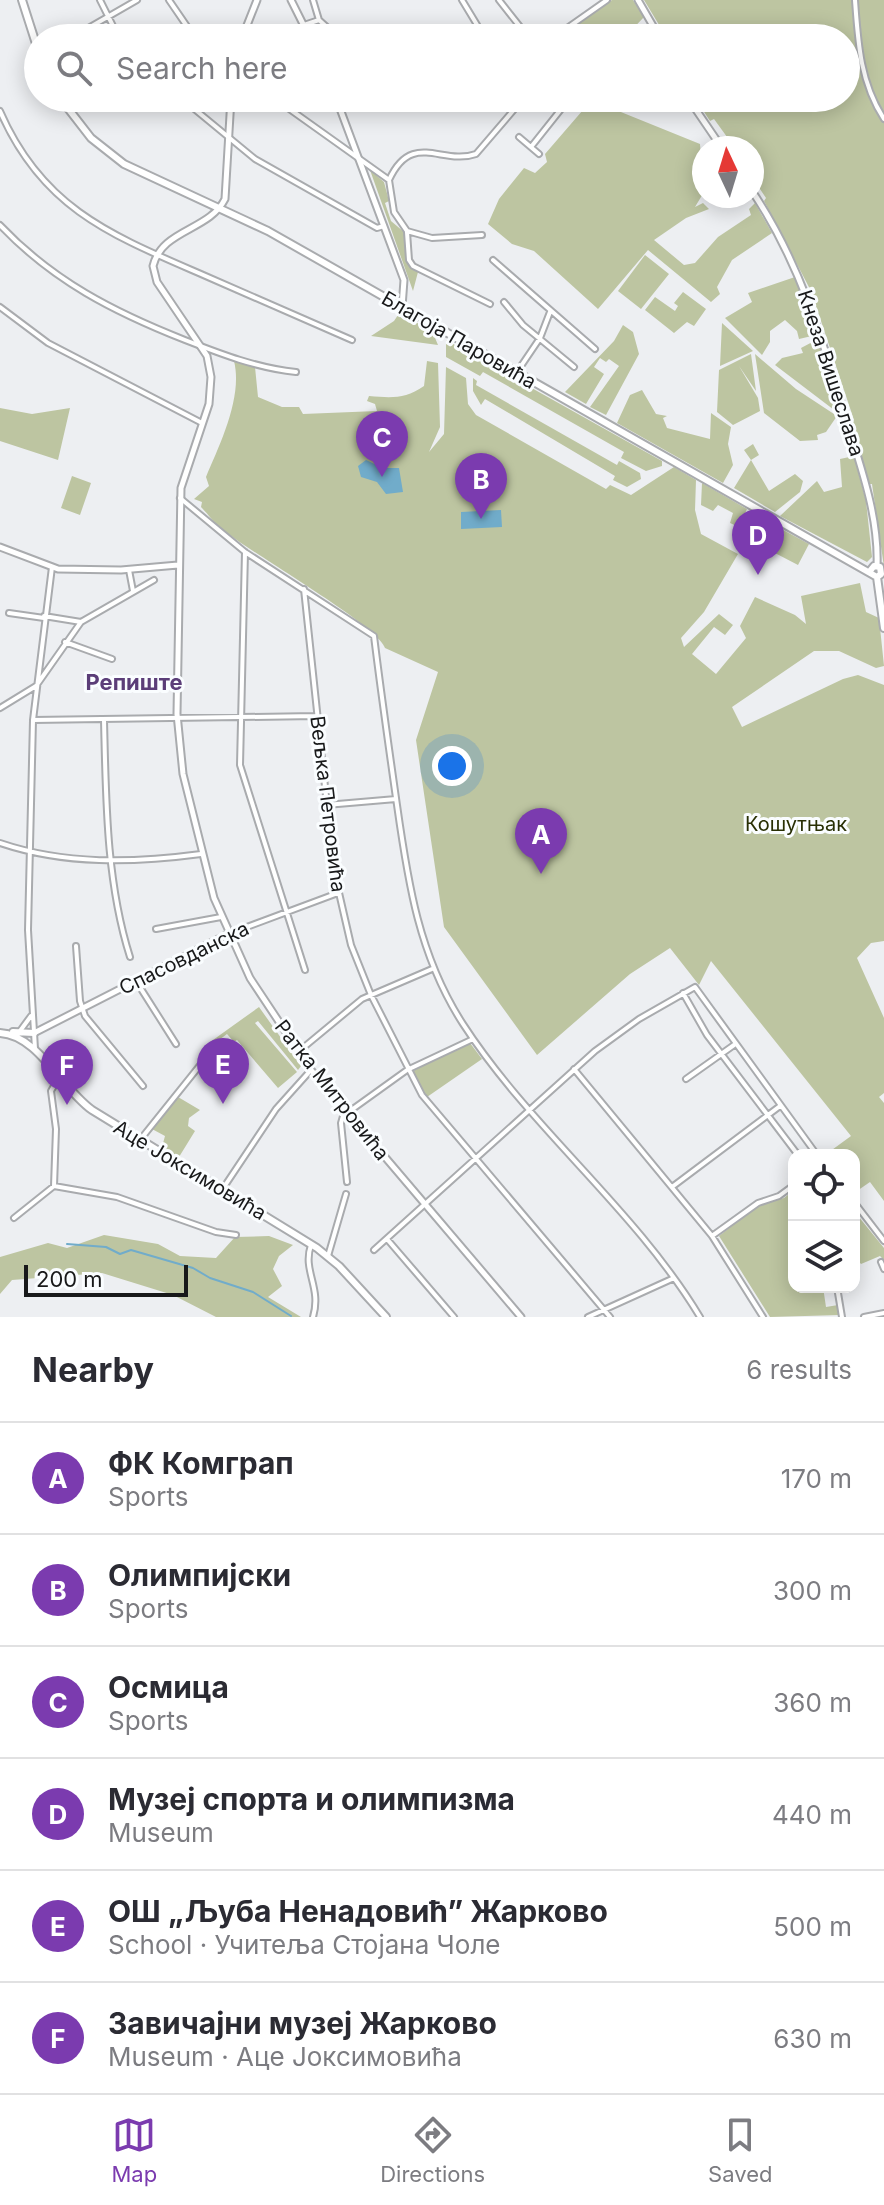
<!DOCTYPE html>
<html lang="en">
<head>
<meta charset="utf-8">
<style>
  body { margin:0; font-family:Inter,sans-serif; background:#f2f2f3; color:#2b2b33 }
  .controls { position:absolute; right:24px; bottom:24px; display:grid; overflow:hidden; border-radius:16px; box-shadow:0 4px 20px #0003 }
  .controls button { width:72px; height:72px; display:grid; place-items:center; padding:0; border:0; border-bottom:2px solid #e1e1e2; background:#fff; color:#2b2b33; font:40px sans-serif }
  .compass { position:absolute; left:692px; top:136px; width:72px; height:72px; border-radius:50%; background:#fff; box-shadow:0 4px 20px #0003; rotate:356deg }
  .scale { position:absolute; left:24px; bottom:20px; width:164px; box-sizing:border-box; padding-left:8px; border:4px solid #18191a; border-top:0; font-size:22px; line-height:28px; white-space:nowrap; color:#18191a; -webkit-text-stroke:6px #fafdff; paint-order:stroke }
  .you { position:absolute; left:452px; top:766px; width:28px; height:28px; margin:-20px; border:6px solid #fff; border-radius:50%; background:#1a73e8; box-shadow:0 0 0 12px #1a73e833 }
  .badge { display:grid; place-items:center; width:52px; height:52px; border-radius:50%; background:#7b3baf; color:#fff; font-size:26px; font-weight:700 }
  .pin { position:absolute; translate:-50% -66px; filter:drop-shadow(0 2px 4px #0008) }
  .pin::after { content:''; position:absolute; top:42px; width:28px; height:24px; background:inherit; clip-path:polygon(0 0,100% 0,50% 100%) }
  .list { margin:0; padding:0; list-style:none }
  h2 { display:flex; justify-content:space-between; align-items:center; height:104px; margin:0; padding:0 32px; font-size:34px }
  h2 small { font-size:26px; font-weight:400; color:#7c7c81 }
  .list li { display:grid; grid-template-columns:52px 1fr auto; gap:24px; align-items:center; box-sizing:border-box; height:112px; padding:0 32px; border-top:2px solid #e1e1e2 }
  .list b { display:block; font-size:30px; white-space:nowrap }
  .list p { margin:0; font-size:26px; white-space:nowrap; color:#7c7c81 }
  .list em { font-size:26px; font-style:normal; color:#7c7c81 }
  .icon { flex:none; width:44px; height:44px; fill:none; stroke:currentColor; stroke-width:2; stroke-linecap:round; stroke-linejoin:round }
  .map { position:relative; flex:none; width:884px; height:1317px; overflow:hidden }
  .search { position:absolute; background:#fff; box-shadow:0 4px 20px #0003; left:24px; right:24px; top:24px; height:88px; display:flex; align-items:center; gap:20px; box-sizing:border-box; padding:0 28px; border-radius:44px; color:#7c7c81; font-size:30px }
  .sheet { height:776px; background:#fff }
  nav { display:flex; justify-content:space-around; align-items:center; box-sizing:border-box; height:112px; border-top:2px solid #e1e1e2; background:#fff; font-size:22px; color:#7c7c81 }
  nav a { display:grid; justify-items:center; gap:4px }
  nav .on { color:#7b3baf }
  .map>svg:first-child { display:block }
</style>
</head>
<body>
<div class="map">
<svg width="884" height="1317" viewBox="0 0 884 1317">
  <rect width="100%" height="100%" fill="#edeff2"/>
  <!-- green -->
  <path fill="#bdc5a1" d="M612,0H633L644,17L624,38H570L565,32Z
    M644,0H884V567L872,484H869L851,421L854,420L811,291L764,201L766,198L758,186L752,184V148H735L714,119L710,121L695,98H846V38H667Z
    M589,103L611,108L700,144L704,192L695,207L703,203L709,209L686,218L654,240L684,265L695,263L718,237L751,215L749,209L755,203L772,233L732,260L717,287L720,294L711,302L648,250L598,309L534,251L512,244L488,224L499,199L524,168L535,173L547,162L545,154Z
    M370,170L384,182L389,201L385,203L391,221L404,232L408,260L418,272L413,291Z
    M645,255L669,274L641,309L618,291Z
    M795,277L816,335L799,339L797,331L785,320L770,331V342L762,355L725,318L752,302L748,293Z
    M683,292L706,309L694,326L687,322L674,333L645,310L655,297L675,311L678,306L674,303Z
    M400,312L433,333L438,345L371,336L394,321Z
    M722,323L753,351L720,366Z
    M623,325L633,332L639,354L606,415L590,407L619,366L609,359L606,362L600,358L594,367L604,374L586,404L565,392L614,341Z
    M818,339L842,416L775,365L782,358L803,353L801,348Z
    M446,340L662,461V466L646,471L621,458L624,452L483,372L480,376L446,357Z
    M751,354L756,391L739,366L758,398L760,411L733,425L717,412L719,370Z
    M755,354L796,389L837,416L826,432L817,435L818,440L800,441L764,413Z
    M234,361L255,367L258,397L282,407H299L303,414L377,411L375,404L367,401L369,396C392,398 405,399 424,386L427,361L438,363L440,427L429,452L444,434L446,367L466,378L468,404L476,415L606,489L610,485L631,495L674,467L696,480L695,510L701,534L738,554L704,612L681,638L684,647L719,614L733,625L725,635L714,627L692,654L716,674L746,638L740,626L755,597L795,615L806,624L801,596L860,583L866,612L879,618L884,666L876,668L839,651H814L732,707L742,727L843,679L858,675L884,685V941L871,943L857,958L884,1018V1093L879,1097L884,1103V1201L870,1182L854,1193V1155H825L851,1136L711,961L699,985L670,948L630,974L537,1055L444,927L416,740L438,672L385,648C379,626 249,552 222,529C214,523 208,514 201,507L202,502L194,499L209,486L206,477C220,444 243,397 234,361Z
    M473,378L477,381L476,385L617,465L619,461L640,473L641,479L627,487L613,480L615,476L485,399L481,405L473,391Z
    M642,390L656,414L667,416L663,418L667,428L710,439L711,413L731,427L728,444L733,465L723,483L617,423L630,395Z
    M0,408L32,414L70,408L58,460L0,441Z
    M753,444L759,455L751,460L769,491L795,474L803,481L800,492L775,512L734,488L751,460L744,450Z
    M854,456L866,501L872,557L867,562L780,516L817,481L824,492L842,487L840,459Z
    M72,476L91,483L80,515L61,508Z
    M702,483L747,509L742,520L756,530L752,541L748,538L750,532L730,523L733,513L718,505L713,511L701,505Z
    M774,525L809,544L798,565L773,552L775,540L760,537L767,527L771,529Z
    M259,1007L301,1066L298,1070L258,1021L255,1023L297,1072L278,1088L237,1040L234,1042L227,1034L208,1048L206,1045Z
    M470,1043L482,1059L427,1097L413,1071Z
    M178,1097L200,1110L189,1118L188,1126L195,1131L179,1157L162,1147L165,1136L152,1129Z
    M794,1190V1287H823L826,1307L838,1305L840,1315L770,1317L719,1236L760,1204L784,1198Z
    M854,1211L884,1248V1260L880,1256L861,1264L854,1256Z
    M104,1235L158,1244L180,1256L216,1258L235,1237L269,1236L293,1245L279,1256L273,1269L282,1286L268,1297L301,1317H216L173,1295L102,1273L12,1280L0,1294V1257L48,1243L67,1248Z"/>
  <!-- water -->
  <path fill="#71acca" d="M366,460L383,468H399L403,492L386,494L377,482L361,477L358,466Z
    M501,510L502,527L461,529V512Z"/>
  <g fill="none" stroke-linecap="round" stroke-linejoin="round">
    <!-- stream -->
    <path stroke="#71acca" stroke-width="2" d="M67,1244L106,1247L120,1254L131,1250L193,1268L210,1278L253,1292L291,1316"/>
    <!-- minor casing -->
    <g stroke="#a9abae" stroke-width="8">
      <path id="minor" d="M100,0L119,38
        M169,0L195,38
        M313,0L319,20L339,38
        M462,0L485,38
        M499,0L529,38
        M855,0C858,42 860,82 884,119
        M304,25L319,20
        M71,38L137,0
        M553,38L607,0
        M181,98L255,159L377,228L384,226
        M274,98L389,180
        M0,111C42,208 111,235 201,274C252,296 302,318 352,340
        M519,137L539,154
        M531,147L570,98
        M0,225C53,281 114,312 185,340C221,354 257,368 296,372
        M407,232L409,260L413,266L490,304
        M482,235L432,238L407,231L394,212L389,180C412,130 442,166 476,154L524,98
        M493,260L595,349
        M504,302L523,325L574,367
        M0,307L48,343L202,423
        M517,372L540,338L550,312
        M180,498L245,552L374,636C381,693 389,749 397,805C408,883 419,956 463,1024C531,1129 635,1209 700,1317
        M245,552L240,765L305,970
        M129,570L133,591
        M304,589L334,871L351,945L371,995L422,1095L610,1317
        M9,613L44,618
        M44,616L81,622
        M65,642L112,659
        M0,708L36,686L81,622L154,580
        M33,720L316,716
        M104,720C106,799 106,881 130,957
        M326,805L396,799
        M0,843C65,865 133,863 201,854
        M156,929L221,917
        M228,934L338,893
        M76,946L80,1001L85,1016L143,1086
        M136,981L176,1044
        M683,993L707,1035L798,1155
        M20,1031L31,1016
        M35,1049L28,930L33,720L52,567
        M298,1052L362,999L432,969
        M574,1069L712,1236L763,1317
        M686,1079L734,1045
        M140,1140L209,1054
        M347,1182L341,1123L343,1116L407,1070L473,1039
        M54,1186L56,1129L51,1091L58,1079
        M672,1187L780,1106
        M222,1190L276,1109L311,1070
        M854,1202L884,1241
        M14,1218L54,1186L117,1197L216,1232L236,1235
        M712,1236L758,1203L779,1196L794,1185
        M387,1239L454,1317
        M311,1245C302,1271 322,1287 313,1317
        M374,1250L595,1051L639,1019L695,987L817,1155
        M328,1256L346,1194
        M881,1262L884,1269
        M837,1287L842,1317
        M588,1317L674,1278
        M864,1317L884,1313"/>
    </g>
    <!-- tertiary casing -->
    <g stroke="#a9abae" stroke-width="9">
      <path id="tertiary" d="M291,0L310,38
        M638,0L660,38
        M242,38L257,0
        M231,98L225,199C209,231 162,229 153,266L157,282L207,356L211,377L209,404L181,488L177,714L183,774L214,898L250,978L311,1070L521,1317
        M336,98L404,280L402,307
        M688,98L722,148
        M752,191C800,262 823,341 847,422C861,468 879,517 877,566
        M0,547L58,569L121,570L178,565
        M34,1033L228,934"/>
    </g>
    <!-- secondary casing -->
    <g stroke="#a9abae" stroke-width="10">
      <path id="secondary" d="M22,0L38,50
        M60,98L91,138L124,164L268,231L877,577
        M870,571L874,566L880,567L881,574L877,577
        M877,577L884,628
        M13,1032L34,1033
        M0,1033C38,1035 61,1088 92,1110L317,1248L339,1266L386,1317"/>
    </g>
    <!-- minor -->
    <use href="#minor" stroke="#fff" stroke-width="4"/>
    <!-- tertiary -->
    <use href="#tertiary" stroke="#fff" stroke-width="5"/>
    <!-- secondary -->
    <use href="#secondary" stroke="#fff" stroke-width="6"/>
  </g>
  <g text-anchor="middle" stroke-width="6" stroke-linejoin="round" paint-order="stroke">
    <!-- street labels -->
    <g font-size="20" fill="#18191a" stroke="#fafdff">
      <text transform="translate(459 340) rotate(30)" y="7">Благоја Паровића</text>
      <text transform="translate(831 373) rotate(72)" y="7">Кнеза Вишеслава</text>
      <text transform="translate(328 804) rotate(83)" y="7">Вељка Петровића</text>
      <text transform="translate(184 958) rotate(-26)" y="7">Спасовданска</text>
      <text transform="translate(332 1090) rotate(52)" y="7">Ратка Митровића</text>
      <text transform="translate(190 1170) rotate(31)" y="7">Аце Јоксимовића</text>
    </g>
    <!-- park labels -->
    <g font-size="20" fill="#282f04" stroke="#fafdff">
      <text x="796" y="831">Кошутњак</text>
    </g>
    <!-- neighbourhood labels -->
    <g font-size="22" font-weight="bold" fill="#5b3d78" stroke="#fafdff">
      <text x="134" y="690">Репиште</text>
    </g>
  </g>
</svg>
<div class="controls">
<button><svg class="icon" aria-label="locate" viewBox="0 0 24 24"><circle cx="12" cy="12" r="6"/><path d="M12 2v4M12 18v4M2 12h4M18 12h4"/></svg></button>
<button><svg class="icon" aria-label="layers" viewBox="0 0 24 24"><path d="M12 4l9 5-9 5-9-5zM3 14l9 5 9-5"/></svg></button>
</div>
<svg class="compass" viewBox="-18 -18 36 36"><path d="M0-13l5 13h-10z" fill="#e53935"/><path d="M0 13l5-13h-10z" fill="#7c7c81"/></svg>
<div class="scale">200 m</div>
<div class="you"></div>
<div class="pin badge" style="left:541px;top:874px">A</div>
<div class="pin badge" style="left:481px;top:519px">B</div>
<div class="pin badge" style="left:382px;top:477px">C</div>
<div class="pin badge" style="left:758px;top:575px">D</div>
<div class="pin badge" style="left:223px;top:1104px">E</div>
<div class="pin badge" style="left:67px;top:1105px">F</div>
<div class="search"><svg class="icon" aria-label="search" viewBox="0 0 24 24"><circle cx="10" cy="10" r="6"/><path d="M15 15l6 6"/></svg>Search here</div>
</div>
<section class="sheet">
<h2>Nearby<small>6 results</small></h2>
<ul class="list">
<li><span class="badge">A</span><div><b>ФК Комграп</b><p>Sports</p></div><em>170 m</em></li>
<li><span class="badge">B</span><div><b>Олимпијски</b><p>Sports</p></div><em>300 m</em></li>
<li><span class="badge">C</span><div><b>Осмица</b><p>Sports</p></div><em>360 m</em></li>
<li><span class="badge">D</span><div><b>Музеј спорта и олимпизма</b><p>Museum</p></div><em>440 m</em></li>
<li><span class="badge">E</span><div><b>ОШ „Љуба Ненадовић” Жарково</b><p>School · Учитеља Стојана Чоле</p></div><em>500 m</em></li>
<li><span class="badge">F</span><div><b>Завичајни музеј Жарково</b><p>Museum · Аце Јоксимовића</p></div><em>630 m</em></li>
</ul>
</section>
<nav>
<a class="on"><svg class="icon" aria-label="map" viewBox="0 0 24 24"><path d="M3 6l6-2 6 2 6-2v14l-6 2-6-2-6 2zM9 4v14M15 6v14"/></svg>Map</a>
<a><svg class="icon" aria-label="directions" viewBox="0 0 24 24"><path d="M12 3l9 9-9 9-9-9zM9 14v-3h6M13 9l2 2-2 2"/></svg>Directions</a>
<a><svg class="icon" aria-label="saved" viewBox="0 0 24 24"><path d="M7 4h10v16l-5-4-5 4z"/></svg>Saved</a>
</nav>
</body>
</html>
